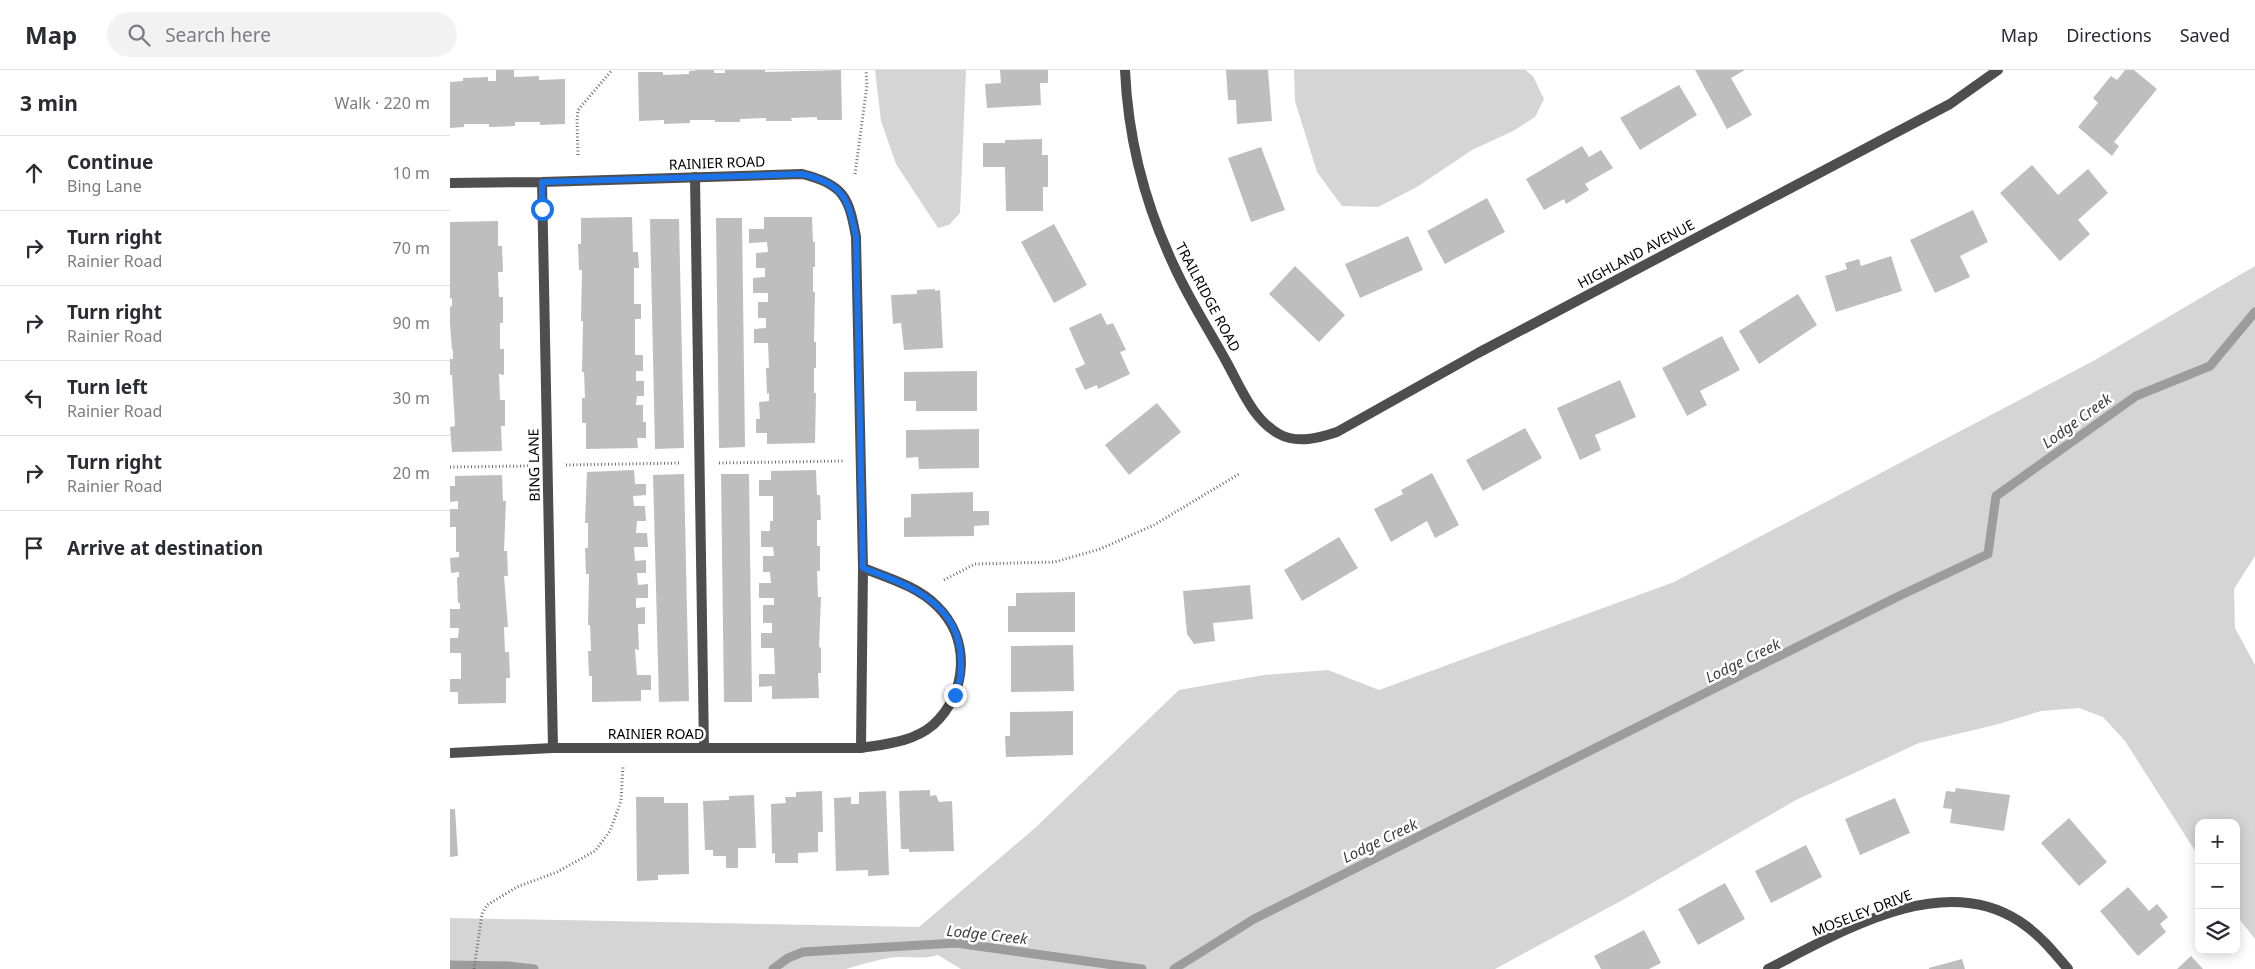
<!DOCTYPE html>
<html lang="en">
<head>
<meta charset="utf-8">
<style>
  body { margin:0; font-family:"Noto Sans",sans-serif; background:#f2f2f3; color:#2b2b33 }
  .controls { position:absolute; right:15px; bottom:15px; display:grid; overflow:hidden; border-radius:10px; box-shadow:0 2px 12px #0003 }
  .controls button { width:45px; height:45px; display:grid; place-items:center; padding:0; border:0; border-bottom:1px solid #e1e1e2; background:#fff; color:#2b2b33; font:25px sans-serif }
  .stop { position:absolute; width:15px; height:15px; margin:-11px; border:4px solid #1a73e8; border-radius:50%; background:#fff }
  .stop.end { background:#1a73e8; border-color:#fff; box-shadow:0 1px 5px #0008 }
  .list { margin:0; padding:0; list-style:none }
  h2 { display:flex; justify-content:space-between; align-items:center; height:65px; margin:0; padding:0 20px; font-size:21px }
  h2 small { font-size:16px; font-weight:400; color:#7c7c81 }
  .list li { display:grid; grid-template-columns:32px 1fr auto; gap:15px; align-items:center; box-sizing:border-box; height:75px; padding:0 20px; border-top:1px solid #e1e1e2 }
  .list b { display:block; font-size:19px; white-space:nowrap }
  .list p { margin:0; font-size:16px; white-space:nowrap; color:#7c7c81 }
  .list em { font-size:16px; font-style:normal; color:#7c7c81 }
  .icon { flex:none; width:28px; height:28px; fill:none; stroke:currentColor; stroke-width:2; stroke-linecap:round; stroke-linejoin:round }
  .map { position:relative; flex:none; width:1805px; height:899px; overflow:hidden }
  header { display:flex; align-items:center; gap:30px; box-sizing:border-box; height:70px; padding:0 25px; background:#fff; border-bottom:1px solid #e1e1e2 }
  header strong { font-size:24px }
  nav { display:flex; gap:28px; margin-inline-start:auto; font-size:18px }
  .search { width:350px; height:45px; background:#f2f2f3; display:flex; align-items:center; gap:12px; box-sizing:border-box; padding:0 18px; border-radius:28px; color:#7c7c81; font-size:19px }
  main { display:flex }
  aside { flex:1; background:#fff }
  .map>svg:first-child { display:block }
</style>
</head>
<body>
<header>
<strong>Map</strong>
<div class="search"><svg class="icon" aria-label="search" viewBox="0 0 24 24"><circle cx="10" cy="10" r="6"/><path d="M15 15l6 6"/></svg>Search here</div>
<nav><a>Map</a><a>Directions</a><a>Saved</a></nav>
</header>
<main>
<aside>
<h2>3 min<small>Walk · 220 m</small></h2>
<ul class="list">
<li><svg class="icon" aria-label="ahead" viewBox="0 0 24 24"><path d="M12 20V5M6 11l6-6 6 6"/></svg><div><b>Continue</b><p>Bing Lane</p></div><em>10 m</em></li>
<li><svg class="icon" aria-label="right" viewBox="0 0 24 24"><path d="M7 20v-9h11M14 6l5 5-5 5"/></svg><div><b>Turn right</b><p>Rainier Road</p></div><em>70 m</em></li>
<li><svg class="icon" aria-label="right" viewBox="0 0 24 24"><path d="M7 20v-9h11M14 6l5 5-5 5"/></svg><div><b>Turn right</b><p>Rainier Road</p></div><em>90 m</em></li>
<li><svg class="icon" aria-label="left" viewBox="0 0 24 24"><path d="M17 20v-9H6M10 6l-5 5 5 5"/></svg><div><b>Turn left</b><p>Rainier Road</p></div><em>30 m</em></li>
<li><svg class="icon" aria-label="right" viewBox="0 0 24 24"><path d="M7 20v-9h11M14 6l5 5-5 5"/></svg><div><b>Turn right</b><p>Rainier Road</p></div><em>20 m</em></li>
<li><svg class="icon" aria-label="arrive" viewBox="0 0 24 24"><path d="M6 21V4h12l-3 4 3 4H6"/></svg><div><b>Arrive at destination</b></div></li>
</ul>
</aside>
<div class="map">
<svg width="1805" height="899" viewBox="0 0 1805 899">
  <rect width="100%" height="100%" fill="#fff"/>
  <!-- green -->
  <path fill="#d5d5d5" d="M425,0H516L510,143L499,155L488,158L446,94L431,51Z
    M844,0H1075L1083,6L1094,29L1085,47L1063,61L1022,80L967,117L928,137L892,136L867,102L845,31Z
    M1805,196V486L1784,519L1785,558L1805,595V869L1786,845V753H1749V787L1675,671L1653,647L1629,638L1591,641L1545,655L1469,673L1346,730L1178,827L1045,899H511L488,885C475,889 465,887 452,887C433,887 414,894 396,899H0V848L469,857L585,758L729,620L814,605L878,600L929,620L1224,512L1645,290Z"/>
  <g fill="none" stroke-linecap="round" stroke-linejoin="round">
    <!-- stream -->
    <path stroke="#9c9c9c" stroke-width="9" d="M0,895L58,896L84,899
      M323,899L338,888L353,882L506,873L692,899
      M724,899L804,849L1447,527L1538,484L1546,426L1686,326L1760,296L1805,242"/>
  </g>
  <!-- building -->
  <path fill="#bebebe" d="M46,0H64V7L89,6V10L115,9V54L90,55V52H65V56L39,57V54H14V57L0,58V12L13,11V8L38,7V11H46Z
    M249,0H264V3H275V0H315V2L391,0L392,50H367V47L341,48L342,51H316V48L290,49V52H265V50H240V53L214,54V50L189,51L188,2H213V5L239,4V1Z
    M550,0H598V13H590L591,35L537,38L535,14L551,13Z
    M776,0H818L822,51L787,54L786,30H778Z
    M1245,0H1295L1281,8L1302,45L1277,59Z
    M1675,0H1684L1707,19L1664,72L1669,76L1662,86L1628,57L1648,33L1643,28L1661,6L1667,10Z
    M1229,15L1247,45L1190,80L1170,48Z
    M592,69V85H598V117H593V141H556L555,97H533V73H555V70Z
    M1132,76L1139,87L1151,80L1163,98L1135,114L1139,120L1116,134L1114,129L1094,140L1076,109Z
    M811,77L835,140L801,152L778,88Z
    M1582,95L1608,125L1638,99L1658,123L1628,150L1640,164L1610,191L1550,123Z
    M1037,128L1055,162L995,194L977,161Z
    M1523,140L1538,172L1510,186L1520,207L1485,223L1460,170Z
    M182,147L183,182H188L189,198H184V234H191V249H185V285H193V301H186V311H194V326H187L186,335H193V352H196V368H187L188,378L136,379V353H132V328H135L134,302H132L133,251H131L132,200H129L128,174H131V148Z
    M314,147H362L363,172H365V197H363V222H365L364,272H366V298H364V323H366L365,373L317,374V363H306V349H310L309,332L319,331V323L317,324L316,298H319L318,273H304V259L316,258V248H308V232H318V223H303V208L315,207V198H306V183L318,182L317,172L299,173V159H314Z
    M266,148H292L295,377L269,378Z
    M200,149H229L234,378L205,379Z
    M48,151V176H52L53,202H48L49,227H53V253H50V279H54V305L49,304L50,330H55V356H51L52,381L2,382L0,357L5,356L2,305H0V289H3V280H2L0,254V237L2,236V228L0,229V152Z
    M604,154L637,215L604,233L571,172Z
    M958,166L973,200L910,228L895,194Z
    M1441,186L1452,221L1386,242L1375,206L1397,199L1395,193L1409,189L1411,196Z
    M845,196L895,245L869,272L819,224Z
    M485,219V221L490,220L493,278L454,280L451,253L443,254L441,225L467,224V220Z
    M1348,224L1367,255L1309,294L1289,261Z
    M651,243L657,255L663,253L676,280L670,282L680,304L648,319L647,315L635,320L625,299L635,294L619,258Z
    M1272,266L1290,300L1250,321L1257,335L1237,346L1212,298Z
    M527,301V341H466V331H454V302Z
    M1170,310L1186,347L1145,365L1151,380L1130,390L1107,338Z
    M707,333L731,362L679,405L655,375Z
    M1075,358L1092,388L1033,421L1016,390Z
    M529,359V398L469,399L468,387L456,388V360Z
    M184,400L185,414H196V425L183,426L184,436H195L196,451H187L186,463H197L198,477H184L185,491L196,490V503H187L188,515L198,514V528H186V538L195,537V554H188L189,580L185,579L187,605H201V620H191V631L142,632V606H139L138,581H141L140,555H138L139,504H136L135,478H138V453H135L137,402Z
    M366,400L367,425H370L371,450H367V476H370V501H367L368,527H371L369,577L371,578V603H368L369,628L322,629V616L309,617V604H325L324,578H311V563H322V553H313V535H324V528H309V513H321L320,502H313V486H324L323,477H311V461H320V451H323V426H309V410H321V401Z
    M982,403L1009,455L985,468L977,451L941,472L924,439L953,424L951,420Z
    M234,404L239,631L209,632L203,405Z
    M271,404H299L302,632H274Z
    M52,405L53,431H56L54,481H57L58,506H54L58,557H54L55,582H59L60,608H56V633L8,634V622H0V609H11V583H0V568H8L9,558H0V539H10V533H8L7,507H9V502L1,503L0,488L9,487V482H6V457H0V439H8V431L0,432V416H5V406Z
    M523,422V441H539V455L524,456V466L454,467V448L461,447V424Z
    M889,467L908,498L852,531L834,500Z
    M800,515L803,549L763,553L765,571L744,574L737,564L733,521Z
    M625,522V562H558V536H566V523Z
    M623,575L624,621L561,622V576Z
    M623,641V685L556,687L555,666H560V642Z
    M1506,718L1560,725L1554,761L1500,753L1502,739L1493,738L1496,721L1505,722Z
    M480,720V726L486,725L489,732L502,731L504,781L459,782V779H451L449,721Z
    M372,721L373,762H368V782L348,783V793H325V783L322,784L321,734L336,733L335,727H346V722Z
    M436,721L439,805L418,806V800L386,801L384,728L401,727V734H409V722Z
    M304,725L306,778H288V798H276V786H263V780H255L253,731L279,730V726Z
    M186,727H214V733H238L239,804L208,805V810L187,811Z
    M1445,728L1460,763L1410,785L1395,749Z
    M0,739H5L8,786L0,787Z
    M1619,748L1657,792L1629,816L1591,773Z
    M1356,775L1372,807L1321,833L1305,801Z
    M1275,813L1295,849L1248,875L1228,839Z
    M1678,817L1699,841L1707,834L1718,847L1710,854L1716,862L1688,886L1650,841Z
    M1194,860L1211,893L1199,899H1151L1144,886Z
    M1741,886L1753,899H1727Z
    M1512,889L1515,899H1479V898Z"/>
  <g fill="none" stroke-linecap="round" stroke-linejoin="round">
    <!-- path -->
    <path stroke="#707070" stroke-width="3" stroke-dasharray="1 2.5" stroke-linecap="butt" d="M128,85L127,51L128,40L162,0
      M405,104L417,15L416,0
      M269,393L393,391
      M116,395L230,393
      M0,397L80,396
      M494,510L525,494L605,492L650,479L704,455L789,404
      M24,899L32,844L37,835L67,817L107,802L145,781L160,761L171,731L173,696"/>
    <!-- service -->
    <path stroke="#4e4e4e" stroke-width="10" d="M245,107L254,678"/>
    <!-- minor -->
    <path stroke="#4e4e4e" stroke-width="10" d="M675,0C678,69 695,135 725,198C739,229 759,260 776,291C790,316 802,349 829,364C847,374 869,368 887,362L1028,283L1500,34L1548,0
      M92,112L103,678
      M0,113L92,112L352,104C394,114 399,128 406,167L413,498L411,678
      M0,683L103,678H411C436,674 463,672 483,655C518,623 521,569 487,536C467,516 438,508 413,498
      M1318,899C1389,863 1491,800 1569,851C1589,864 1603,881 1618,899"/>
  </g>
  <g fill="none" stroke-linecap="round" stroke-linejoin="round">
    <!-- route -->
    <path stroke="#1a73e8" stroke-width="6" d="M92,139V112L352,104C394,114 398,128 406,167L413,498C453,513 504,530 510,580C512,599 512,607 505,625"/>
  </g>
  <g text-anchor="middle" stroke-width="5" stroke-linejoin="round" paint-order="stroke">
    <!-- street labels -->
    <g font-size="14" fill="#000" stroke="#fff">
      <text transform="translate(267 93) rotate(-2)" y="5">RAINIER ROAD</text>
      <text transform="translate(1186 184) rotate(-28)" y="5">HIGHLAND AVENUE</text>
      <text transform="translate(758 227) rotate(62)" y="5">TRAILRIDGE ROAD</text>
      <text transform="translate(84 395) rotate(-91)" y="5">BING LANE</text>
      <text x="206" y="669">RAINIER ROAD</text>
      <text transform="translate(1412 843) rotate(-21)" y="5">MOSELEY DRIVE</text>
    </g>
    <!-- water labels -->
    <g font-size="15" font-style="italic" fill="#3d3d3d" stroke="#fff">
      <text transform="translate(1627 351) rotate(-36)" y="5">Lodge Creek</text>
      <text transform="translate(1293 591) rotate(-26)" y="5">Lodge Creek</text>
      <text transform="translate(930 771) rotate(-26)" y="5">Lodge Creek</text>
      <text transform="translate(537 865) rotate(6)" y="5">Lodge Creek</text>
    </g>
  </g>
</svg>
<div class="controls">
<button>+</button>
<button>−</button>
<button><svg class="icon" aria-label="layers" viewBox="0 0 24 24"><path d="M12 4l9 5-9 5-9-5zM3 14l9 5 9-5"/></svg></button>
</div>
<div class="stop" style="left:92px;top:139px"></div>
<div class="stop end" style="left:505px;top:625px"></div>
</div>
</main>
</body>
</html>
